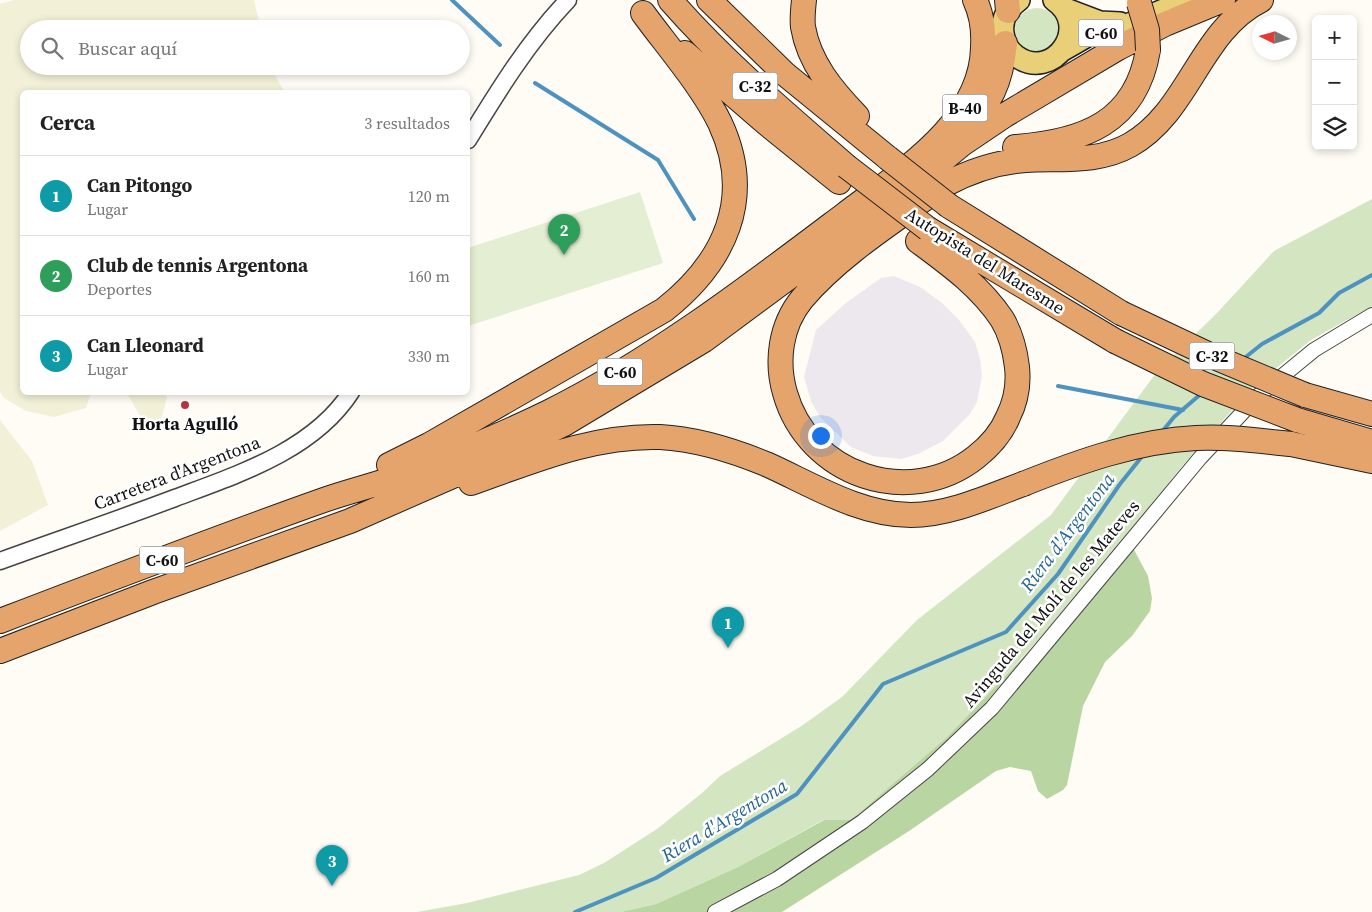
<!DOCTYPE html>
<html lang="es">
<head>
<meta charset="utf-8">
<style>
  body { margin:0; font-family:"Source Serif 4",serif; background:#f2f2f2; color:#222 }
  .controls { position:absolute; right:15px; top:15px; display:grid; overflow:hidden; border-radius:8px; box-shadow:0 2px 8px #0003 }
  .controls button { width:45px; height:45px; display:grid; place-items:center; padding:0; border:0; border-bottom:1px solid #e0e0e0; background:#fff; color:#222; font:25px sans-serif }
  .compass { position:absolute; left:1252px; top:15px; width:45px; height:45px; border-radius:50%; background:#fff; box-shadow:0 2px 8px #0003; rotate:275deg }
  .you { position:absolute; left:820px; top:435px; width:18px; height:18px; margin:-12px; border:4px solid #fff; border-radius:50%; background:#1a73e8; box-shadow:0 0 0 8px #1a73e833 }
  .badge { display:grid; place-items:center; width:32px; height:32px; border-radius:50%; background:#b3373c; color:#fff; font-size:16px; font-weight:700 }
  .pin { position:absolute; translate:-50% -41px; filter:drop-shadow(0 1px 2px #0008) }
  .pin::after { content:''; position:absolute; top:26px; width:18px; height:15px; background:inherit; clip-path:polygon(0 0,100% 0,50% 100%) }
  .list { margin:0; padding:0; list-style:none }
  h2 { display:flex; justify-content:space-between; align-items:center; height:65px; margin:0; padding:0 20px; font-size:21px }
  h2 small { font-size:16px; font-weight:400; color:#767676 }
  .list li { display:grid; grid-template-columns:32px 1fr auto; gap:15px; align-items:center; box-sizing:border-box; height:80px; padding:0 20px; border-top:1px solid #e0e0e0 }
  .list b { display:block; font-size:19px; white-space:nowrap }
  .list p { margin:0; font-size:16px; white-space:nowrap; color:#767676 }
  .list em { font-size:16px; font-style:normal; color:#767676 }
  .icon { flex:none; width:28px; height:28px; fill:none; stroke:currentColor; stroke-width:2; stroke-linecap:round; stroke-linejoin:round }
  .map { position:relative; flex:none; width:1372px; height:912px; overflow:hidden }
  .search { position:absolute; background:#fff; box-shadow:0 2px 8px #0003; left:20px; top:20px; width:450px; height:55px; display:flex; align-items:center; gap:12px; box-sizing:border-box; padding:0 18px; border-radius:28px; color:#767676; font-size:19px }
  .panel { position:absolute; background:#fff; box-shadow:0 2px 8px #0003; left:20px; top:90px; width:450px; height:305px; border-radius:8px }
  .map>svg:first-child { display:block }
</style>
</head>
<body>
<div class="map">
<svg width="1372" height="912" viewBox="0 0 1372 912">
  <rect width="100%" height="100%" fill="#fefcf5"/>
  <!-- industrial -->
  <path fill="#ede7ee" d="M894,276L920,287L942,303L959,320L975,342L980,359L982,375L977,402L970,414L943,441L918,454L901,459L873,456L851,447L820,417L811,401L804,377L816,330L846,303L881,278Z"/>
  <!-- farmland -->
  <path fill="#f2f0d7" d="M14,0H254L261,29H29V66H270L284,92H22V392L91,393L86,408L54,417L26,411L4,398L0,392V4Z
    M127,393H165L167,398L158,430L141,418Z
    M0,420L32,461L48,505L0,531Z"/>
  <!-- green -->
  <path fill="#d4e6c1" d="M1015 30a22 22 0 1 1 44 0a22 22 0 1 1-44 0Z
    M1372,199V306L1311,340L1255,385L1183,465L1062,615L946,738L851,821L823,820L738,867L656,904L621,912H417L467,903L579,875L604,863L657,829L702,793L720,776L803,725L842,697L917,620L1051,515L1156,373L1218,312L1274,251Z"/>
  <!-- forest -->
  <path fill="#b9d5a2" d="M1131,544L1148,576L1152,598L1150,611L1132,636L1105,662L1083,706L1067,785L1063,790L1047,799L1038,791L1031,771L1010,767L996,771L909,831L782,912H621L656,904L738,867L824,820H851L946,738Z"/>
  <!-- pitch -->
  <path fill="#e4eed2" d="M640,192L663,263L468,326V248Z"/>
  <g fill="none" stroke-linecap="round" stroke-linejoin="round">
    <!-- stream -->
    <path stroke="#4e92c0" stroke-width="4" d="M452,0L500,45
      M535,83L658,160L694,219
      M1242,360L1262,344L1319,313L1339,293L1372,275
      M1058,386L1183,410
      M1161,433L1174,417L1202,393
      M575,912L656,878L797,794L883,684L1006,632L1058,574L1120,484L1144,454"/>
    <!-- minor casing -->
    <g stroke="#444" stroke-width="16">
      <path id="minor" d="M715,912L777,879L862,822L928,769L992,708L1200,458L1258,396L1314,350L1372,315"/>
    </g>
    <!-- tertiary casing -->
    <g stroke="#444" stroke-width="19">
      <path id="tertiary" d="M468,140C498,91 528,42 568,0
        M0,561C58,540 117,520 175,498C236,475 313,451 351,392"/>
    </g>
    <!-- primary casing -->
    <g stroke="#222" stroke-width="24">
      <path id="primary" d="M1019,0C1008,8 1001,19 1003,33C1004,42 1009,51 1016,56C1053,83 1093,26 1054,0
        M1063,8L1100,22L1120,23
        M1063,50L1089,35L1117,29L1188,0"/>
    </g>
    <!-- motorway casing -->
    <g stroke="#222" stroke-width="26">
      <path id="motorway" d="M670,0C723,61 785,113 846,166
        M709,0L785,74L888,158
        M804,0C803,9 802,19 803,27C809,63 833,91 857,116
        M1007,0L1008,11
        M685,53L766,123L839,182
        M961,132C991,105 1001,82 1005,43
        M1015,147C1083,142 1136,123 1148,50
        M949,206L1121,313
        M928,229L1115,341
        M918,241C949,264 980,286 1002,319C1011,334 1015,350 1017,367C1019,385 1016,401 1008,417C1001,434 990,446 976,457C909,510 808,475 785,393C776,362 780,326 802,299C839,255 897,219 944,185C970,171 996,162 1026,160C1062,158 1098,163 1130,145C1190,111 1199,31 1261,0
        M1305,395L1372,414
        M1297,420L1372,442
        M1291,444L1372,461
        M389,465L429,445L664,310C725,262 755,198 720,123C702,86 667,46 643,13
        M471,483C533,461 593,435 660,437C697,439 732,450 766,464C811,484 859,515 911,515C949,515 988,497 1023,484
        M0,621C107,580 214,539 321,501C346,492 372,486 397,477C448,457 500,436 549,412C655,359 750,286 844,215C899,173 982,124 983,47C984,31 982,15 975,0
        M0,651L153,592L350,521L489,460L564,424L704,340L904,192L962,144L1005,115L1118,48L1165,24L1223,0"/>
    </g>
    <!-- minor -->
    <use href="#minor" stroke="#fff" stroke-width="14"/>
    <!-- tertiary -->
    <use href="#tertiary" stroke="#fff" stroke-width="16"/>
    <!-- primary -->
    <use href="#primary" stroke="#eacf79" stroke-width="21"/>
    <!-- motorway -->
    <use href="#motorway" stroke="#e5a46c" stroke-width="24"/>
    <!-- motorway-bridge casing -->
    <g stroke="#222" stroke-width="26" stroke-linecap="butt">
      <path id="motorway-bridge" d="M1139,3L1147,30L1148,50
        M888,158L949,206
        M846,166L928,229
        M1121,313L1214,357L1305,395
        M1115,341L1203,384L1297,420
        M1023,484C1078,462 1136,441 1196,438C1228,436 1259,441 1291,444"/>
    </g>
    <!-- motorway-bridge -->
    <use href="#motorway-bridge" stroke="#e5a46c" stroke-width="24"/>
  </g>
  <!-- markers -->
  <circle fill="#b3373c" stroke="#fff" stroke-width="2" cx="185" cy="405" r="5"/>
  <g text-anchor="middle" stroke-width="5" stroke-linejoin="round" paint-order="stroke">
    <!-- shield labels -->
    <g fill="#fff" stroke="#585858" stroke-width="1">
      <rect x="1078.5" y="19.5" width="45" height="27" rx="4"/>
      <rect x="732.5" y="72.5" width="45" height="27" rx="4"/>
      <rect x="942.5" y="94.5" width="45" height="27" rx="4"/>
      <rect x="1189.5" y="342.5" width="45" height="27" rx="4"/>
      <rect x="597.5" y="358.5" width="45" height="27" rx="4"/>
      <rect x="139.5" y="546.5" width="45" height="27" rx="4"/>
    </g>
    <g font-size="16" font-weight="bold" fill="#111">
      <text x="1101" y="39">C-60</text>
      <text x="755" y="92">C-32</text>
      <text x="965" y="114">B-40</text>
      <text x="1212" y="362">C-32</text>
      <text x="620" y="378">C-60</text>
      <text x="162" y="566">C-60</text>
    </g>
    <!-- street labels -->
    <g font-size="18" fill="#111" stroke="#fff">
      <text transform="translate(985 261) rotate(32)" y="6">Autopista del Maresme</text>
      <text transform="translate(177 473) rotate(-21)" y="6">Carretera d'Argentona</text>
      <text transform="translate(1051 604) rotate(-50)" y="6">Avinguda del Molí de les Mateves</text>
    </g>
    <!-- poi labels -->
    <g font-size="18" font-weight="bold" fill="#111" stroke="#fff">
      <text x="185" y="430">Horta Agulló</text>
    </g>
    <!-- water labels -->
    <g font-size="19" font-style="italic" fill="#266596" stroke="#fff">
      <text transform="translate(1067 532) rotate(-53)" y="7">Riera d'Argentona</text>
      <text transform="translate(724 820) rotate(-31)" y="7">Riera d'Argentona</text>
    </g>
  </g>
</svg>
<div class="controls">
<button>+</button>
<button>−</button>
<button><svg class="icon" aria-label="layers" viewBox="0 0 24 24"><path d="M12 4l9 5-9 5-9-5zM3 14l9 5 9-5"/></svg></button>
</div>
<svg class="compass" viewBox="-18 -18 36 36"><path d="M0-13l5 13h-10z" fill="#e53935"/><path d="M0 13l5-13h-10z" fill="#767676"/></svg>
<div class="you"></div>
<div class="pin badge" style="left:728px;top:648px;background:#0f9aa8">1</div>
<div class="pin badge" style="left:564px;top:255px;background:#2e9e5b">2</div>
<div class="pin badge" style="left:332px;top:886px;background:#0f9aa8">3</div>
<div class="search"><svg class="icon" aria-label="search" viewBox="0 0 24 24"><circle cx="10" cy="10" r="6"/><path d="M15 15l6 6"/></svg>Buscar aquí</div>
<section class="panel">
<h2>Cerca<small>3 resultados</small></h2>
<ul class="list">
<li><span class="badge" style="background:#0f9aa8">1</span><div><b>Can Pitongo</b><p>Lugar</p></div><em>120 m</em></li>
<li><span class="badge" style="background:#2e9e5b">2</span><div><b>Club de tennis Argentona</b><p>Deportes</p></div><em>160 m</em></li>
<li><span class="badge" style="background:#0f9aa8">3</span><div><b>Can Lleonard</b><p>Lugar</p></div><em>330 m</em></li>
</ul>
</section>
</div>
</body>
</html>
